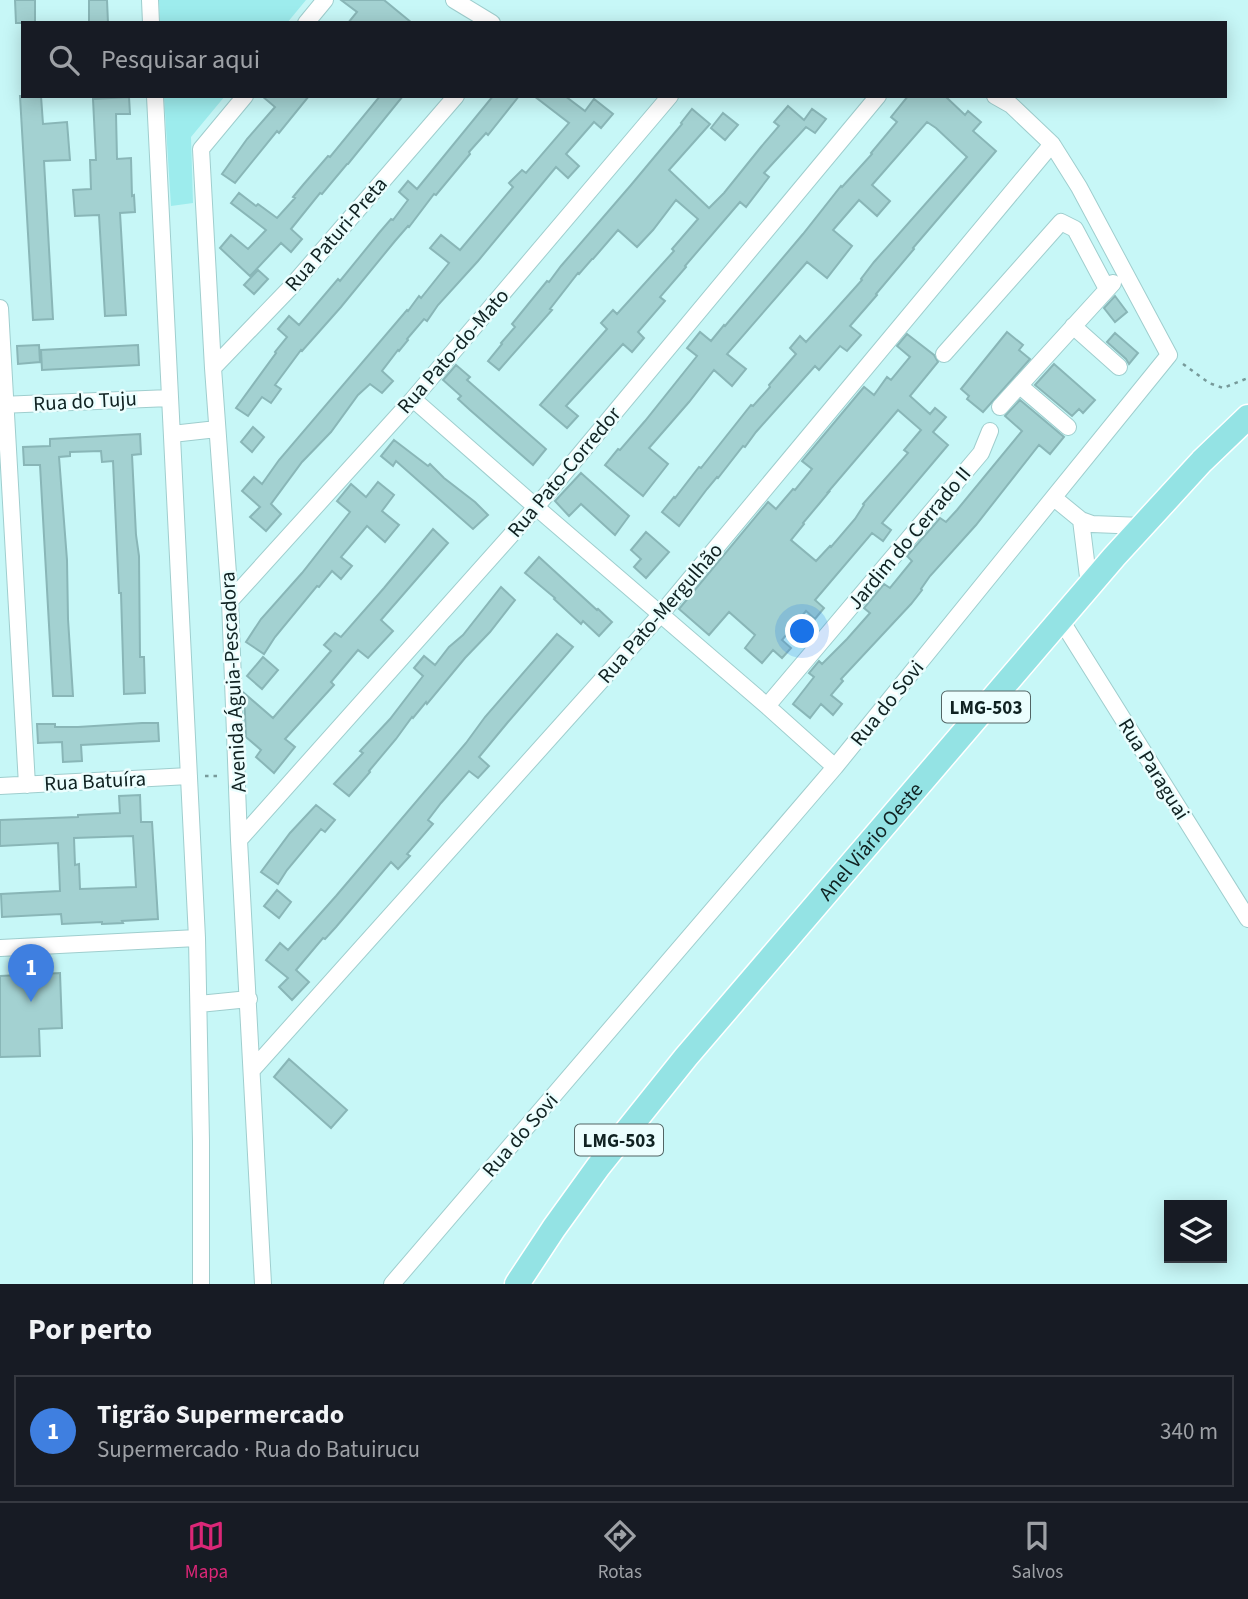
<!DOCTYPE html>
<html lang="pt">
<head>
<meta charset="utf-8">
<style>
  body { margin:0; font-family:"Source Sans 3",sans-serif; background:#20242c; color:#f1f3f6 }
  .controls { position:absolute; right:21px; bottom:21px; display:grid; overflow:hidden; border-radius:0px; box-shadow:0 4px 18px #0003 }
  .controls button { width:63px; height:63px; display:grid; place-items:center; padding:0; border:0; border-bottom:2px solid #363941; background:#171b24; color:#f1f3f6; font:35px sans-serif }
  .you { position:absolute; left:803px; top:632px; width:24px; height:24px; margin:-18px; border:5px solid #fff; border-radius:50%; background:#1a73e8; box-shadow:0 0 0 10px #1a73e833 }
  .badge { display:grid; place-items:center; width:46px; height:46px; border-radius:50%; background:#db2777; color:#fff; font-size:23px; font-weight:700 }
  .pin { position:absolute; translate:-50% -58px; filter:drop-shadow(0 2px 4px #0008) }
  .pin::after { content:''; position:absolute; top:37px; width:24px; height:21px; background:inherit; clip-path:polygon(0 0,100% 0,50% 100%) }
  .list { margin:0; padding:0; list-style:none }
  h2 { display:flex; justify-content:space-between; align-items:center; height:91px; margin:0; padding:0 28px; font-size:30px }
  h2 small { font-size:23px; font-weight:400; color:#9ea1a6 }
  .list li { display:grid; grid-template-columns:46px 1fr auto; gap:21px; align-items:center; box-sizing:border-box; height:112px; margin:0 14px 14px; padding:0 14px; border:2px solid #363941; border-radius:0px }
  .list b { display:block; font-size:26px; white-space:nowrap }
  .list p { margin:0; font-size:23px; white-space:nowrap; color:#9ea1a6 }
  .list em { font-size:23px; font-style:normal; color:#9ea1a6 }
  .icon { flex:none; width:38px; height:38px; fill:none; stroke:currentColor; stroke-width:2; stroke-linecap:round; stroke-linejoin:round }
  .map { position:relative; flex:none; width:1248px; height:1284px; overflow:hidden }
  .search { position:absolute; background:#171b24; box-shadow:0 4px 18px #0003; left:21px; right:21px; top:21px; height:77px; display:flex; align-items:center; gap:18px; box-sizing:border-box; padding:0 24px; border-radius:0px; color:#9ea1a6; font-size:26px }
  .sheet { height:217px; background:#171b24 }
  nav { display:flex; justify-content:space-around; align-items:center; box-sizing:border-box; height:98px; border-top:2px solid #363941; background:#171b24; font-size:19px; color:#9ea1a6 }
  nav a { display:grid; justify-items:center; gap:4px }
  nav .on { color:#db2777 }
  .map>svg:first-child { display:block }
</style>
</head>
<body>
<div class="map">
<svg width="1248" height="1284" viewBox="0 0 1248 1284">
  <rect width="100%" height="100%" fill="#c7f7f7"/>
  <!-- green -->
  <path fill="#9deced" d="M159,0H306L287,23H160Z
    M164,96H225L191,137L193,203L171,206Z"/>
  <!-- building -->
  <path fill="#a3d1d1" stroke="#89b6b7" stroke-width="2" fill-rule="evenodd" d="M15,0H35V23H16Z
    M89,0H107L108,23H89Z
    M341,0H384L412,23H348L357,12Z
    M20,96H41L43,124L67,122L70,160L44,161L53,319L33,320Z
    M262,96H309L279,133L277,131L235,183L222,174L247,139L275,107Z
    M380,96H403L348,164H347L322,194L320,193L291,229L302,239L291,252L281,243L250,276L220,248L231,235L248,249L266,230L231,203L239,193L256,206L258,204L277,218L295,198L293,197L303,185L328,156L330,157Z
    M493,96H519L488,135L486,133L469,152L470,154L436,195L434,194L409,227L408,226L395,241L341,307L302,351L301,350L275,385L281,389L271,403L262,397L248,416L236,408L276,353L275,352L287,337L278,329L289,316L299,325L338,279L340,281L379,233L391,219L393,220L408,200L399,192L408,181L417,189Z
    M534,96H565L585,111L594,99L613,114L601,128L594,122L566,154L579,166L568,178L556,167L478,261L438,305L427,321L424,319L407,339L408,340L399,351L398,350L382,371L393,381L382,393L370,384L358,395L331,432L302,462L271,504L281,514L266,531L250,517L260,507L242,491L254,477L262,484L279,460L407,310L408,311L419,296L421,298L449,263L430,248L441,235L460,250L513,187L509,183L522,170L526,173L569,123Z
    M908,96H945L965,115L968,111L981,122L973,131L996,151L913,248L914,249L876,294L877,295L850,326L861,335L847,351L840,346L819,370L815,366L756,432L745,447L743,446L718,478L717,477L707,489L679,526L662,512L674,497L675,498L699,467L701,468L751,405L753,406L770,387L769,385L796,354L790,348L800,336L806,342L827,319L862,280L861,279L874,262L967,157L936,128L927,122L872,185L890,201L877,216L859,200L833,230L852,246L827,278L807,262L727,354L746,369L732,386L714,370L689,402L649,448L668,464L643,496L605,465L618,449L620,450L645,421L697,356L687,348L700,332L711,341L724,325L725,326L803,234L841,186L842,187L872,154L871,153L897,122L891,117Z
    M129,97L130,114H116L117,159L131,158L132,196L134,195L135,212L120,213L126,315L105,316L99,215L75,216L73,190L91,189L90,160H96L93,99Z
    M788,106L804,120L812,109L826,119L815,133L806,127L764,173L769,177L746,207L740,202L685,266L686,267L660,297L665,301L638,332L644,338L632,352L623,344L566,406L578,416L567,428L540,405L607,329L601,323L613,310L617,314L674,251L672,249L698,219L676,200L653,230L637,247L618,230L593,259H592L579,274L578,273L550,309L552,310L499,370L488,361L502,344L501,343L515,327L512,324L547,281L549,282L561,266L631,185L682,124L681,123L692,109L710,124L669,170L709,208L724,193L761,147L779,126L774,122Z
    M723,113L738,125L725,140L711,128Z
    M258,270L268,279L254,294L244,285Z
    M1115,296L1127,312L1115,322L1104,308Z
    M1007,332L1023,345L1019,350L1030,359L983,412L967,399L969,396L961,389Z
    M1115,333L1138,353L1129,364L1126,359L1107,342Z
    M907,334L934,355L938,362L910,396L930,414L935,408L946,417L933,432L948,445L882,523L891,530L883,541L872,533L815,600L824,608L815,619L806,611L782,640L791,648L782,658L773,650L762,663L745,648L755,635L729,612L709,635L679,609L768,502L776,509L793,489L795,490L812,469L802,461L864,387L874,395L887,377L891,380L910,357L897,346ZM898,410L921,430L904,450L908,453L863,504L864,505L855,519L831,547L830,546L816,561L791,540L804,524L803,523L819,504L829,492H828Z
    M39,345L40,362L18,364L17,346Z
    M138,345L139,365L42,370L41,350Z
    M1054,364L1095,400L1083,413L1079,409L1072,416L1035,385Z
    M456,365L470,377L467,380L546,449L533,465L470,410L458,399L461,396L443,380Z
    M1020,400L1064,437L1050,454L1039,445L976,525L930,576L921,589L922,590L911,604L841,679L843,681L831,695L842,704L833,715L821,704L810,718L793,704L814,677L809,673L819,661L822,664L847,639L870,613L864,608L884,584L890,588L912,561L907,556L940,518L946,522L957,510L1022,431L1005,416Z
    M253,427L264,437L252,452L241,442Z
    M140,434L141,454L132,455L136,535L139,556L140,657H144L145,693L124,694L121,593H119L113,461L102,462L101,451L70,452V456L59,457L67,560L68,619L73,696H53L40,465H24L23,447L50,446V439Z
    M394,440L428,466L430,464L444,478L475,502L488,515L473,529L396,461L393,466L381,456Z
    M581,473L629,516L615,535L581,504L569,516L555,501Z
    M378,482L394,495L382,511L399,525L385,542L367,526L341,557L352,566L341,579L332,571L319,587L317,586L275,637L264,654L246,642L261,619L302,573L350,512L337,501L351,484L366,497Z
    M433,529L448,543L381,620L393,631L368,658L358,650L331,682L334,685L285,739L295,747L274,773L256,757L261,750L246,737L244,693L273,718L331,651L324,645L335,633L341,637L384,588Z
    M646,532L669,552L646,578L634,567L641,559L631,550Z
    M539,557L597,610L598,609L612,622L599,636L583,621L581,624L554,599L555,598L525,573Z
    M501,587L515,600L490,632L465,658L427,704L426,702L413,718L412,717L396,739L369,771L370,772L349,796L334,784L363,753L360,751L390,719L423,676L414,668L424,656L435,665L449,647L463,635Z
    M557,634L573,647L508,722L479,757L489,766L478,778L469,771L441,803L428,820L433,824L407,854L410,856L398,869L391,862L336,927L325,939L323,938L296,970L309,982L292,1000L279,987L288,978L266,960L280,943L288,950L336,896L466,743L485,717Z
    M263,657L278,670L262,689L247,676Z
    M142,723H158L159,741L81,745L82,761L63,762L62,742L38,743L37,724H55V727H78Z
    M140,795L141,822H152L158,919L122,921L123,923L102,924V922L62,924L61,914L2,917L1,894L60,891L58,843L0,846V820L78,817V815L120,813L119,796ZM133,836L136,887L80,889L79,864L75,865L74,838Z
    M316,805L335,820L325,832L321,829L287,870L278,884L261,872L290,833Z
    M277,890L291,902L279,918L264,906Z
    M60,973L62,1028L39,1029L40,1056L0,1057V976Z
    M289,1059L347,1110L331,1128L274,1077Z"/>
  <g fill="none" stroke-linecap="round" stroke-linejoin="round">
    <!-- minor casing -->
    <g stroke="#9fcece" stroke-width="18">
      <path id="minor" d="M150,0L151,23
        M454,0L492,23
        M306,23L325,0
        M155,96L197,938L201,1141V1284
        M245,96L201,149L213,368L230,601L239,840L263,1284
        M0,308L27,785
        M1073,326L1119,367
        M944,354L1061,222L1075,229L1107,289
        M213,368L290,288L456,96
        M1020,386L1068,427
        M413,399L536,507L767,706L835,767
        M0,405L170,398
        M1000,407L1113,283
        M172,434L217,429
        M1054,498L1081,520L1092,524L1142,526
        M1081,520L1089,585
        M230,601L413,399L670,96
        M1061,620L1248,919
        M767,706L981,453L990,431
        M0,786L189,776
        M239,840L536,507L878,96
        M0,948L197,938
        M199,1004L249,999
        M253,1069L660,615L1052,144
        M392,1284L835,767L1169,355L1079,187L1052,144L1011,105L995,96"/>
    </g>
    <!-- primary casing -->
    <g stroke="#fff" stroke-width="27">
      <g id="primary">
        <path id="s1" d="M517,1284L554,1228L598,1167L686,1057L1114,557L1202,461L1248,417"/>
      </g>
    </g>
    <!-- path -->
    <path stroke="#779a9a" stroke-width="2.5" stroke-dasharray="3.5 5" stroke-linecap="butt" d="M1183,364L1209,383L1223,388L1248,378
      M205,776H220"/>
    <!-- minor -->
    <use href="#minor" stroke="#fff" stroke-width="16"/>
    <!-- primary -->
    <use href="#primary" stroke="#94e3e4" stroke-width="24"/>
  </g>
  <g text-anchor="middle" stroke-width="5" stroke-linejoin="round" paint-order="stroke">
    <!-- shield labels -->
    <g fill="#ebfefe" stroke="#526464" stroke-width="2">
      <rect x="942" y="691.5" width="88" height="31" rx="5"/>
      <rect x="575" y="1124.5" width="88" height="31" rx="5"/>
    </g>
    <g font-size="19" font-weight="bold" fill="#102222">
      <text x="986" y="714">LMG-503</text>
      <text x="619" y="1147">LMG-503</text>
    </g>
    <!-- street labels -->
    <g font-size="21" fill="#102222" stroke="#ebfefe">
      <text transform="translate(336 234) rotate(-49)" y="7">Rua Paturi-Preta</text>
      <text transform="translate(453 351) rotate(-49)" y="7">Rua Pato-do-Mato</text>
      <text transform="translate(85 401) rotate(-3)" y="7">Rua do Tuju</text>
      <text transform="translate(564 472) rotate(-50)" y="7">Rua Pato-Corredor</text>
      <text transform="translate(909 538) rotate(-50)" y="7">Jardim do Cerrado II</text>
      <text transform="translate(660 613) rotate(-49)" y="7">Rua Pato-Mergulhão</text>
      <text transform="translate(233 682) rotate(-93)" y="7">Avenida Águia-Pescadora</text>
      <text transform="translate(887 703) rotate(-51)" y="7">Rua do Sovi</text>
      <text transform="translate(1154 769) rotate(58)" y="7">Rua Paraguai</text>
      <text transform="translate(95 781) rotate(-3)" y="7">Rua Batuíra</text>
      <text dy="7" stroke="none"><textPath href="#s1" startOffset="567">Anel Viário Oeste</textPath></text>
      <text transform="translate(520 1135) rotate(-49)" y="7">Rua do Sovi</text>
    </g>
  </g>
</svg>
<div class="controls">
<button><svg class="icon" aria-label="layers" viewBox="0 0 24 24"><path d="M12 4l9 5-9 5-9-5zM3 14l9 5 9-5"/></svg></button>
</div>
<div class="you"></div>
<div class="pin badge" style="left:31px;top:1002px;background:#3f7fe0">1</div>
<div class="search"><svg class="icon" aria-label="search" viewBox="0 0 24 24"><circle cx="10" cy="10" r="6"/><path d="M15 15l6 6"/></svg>Pesquisar aqui</div>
</div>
<section class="sheet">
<h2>Por perto<small></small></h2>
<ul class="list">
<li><span class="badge" style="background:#3f7fe0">1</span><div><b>Tigrão Supermercado</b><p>Supermercado · Rua do Batuirucu</p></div><em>340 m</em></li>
</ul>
</section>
<nav>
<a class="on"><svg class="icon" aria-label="map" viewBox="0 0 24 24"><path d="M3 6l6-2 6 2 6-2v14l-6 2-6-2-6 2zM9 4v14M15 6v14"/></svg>Mapa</a>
<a><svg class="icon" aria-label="directions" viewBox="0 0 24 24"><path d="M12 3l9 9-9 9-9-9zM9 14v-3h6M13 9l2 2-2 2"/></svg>Rotas</a>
<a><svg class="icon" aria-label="saved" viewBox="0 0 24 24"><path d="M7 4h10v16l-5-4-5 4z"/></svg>Salvos</a>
</nav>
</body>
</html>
